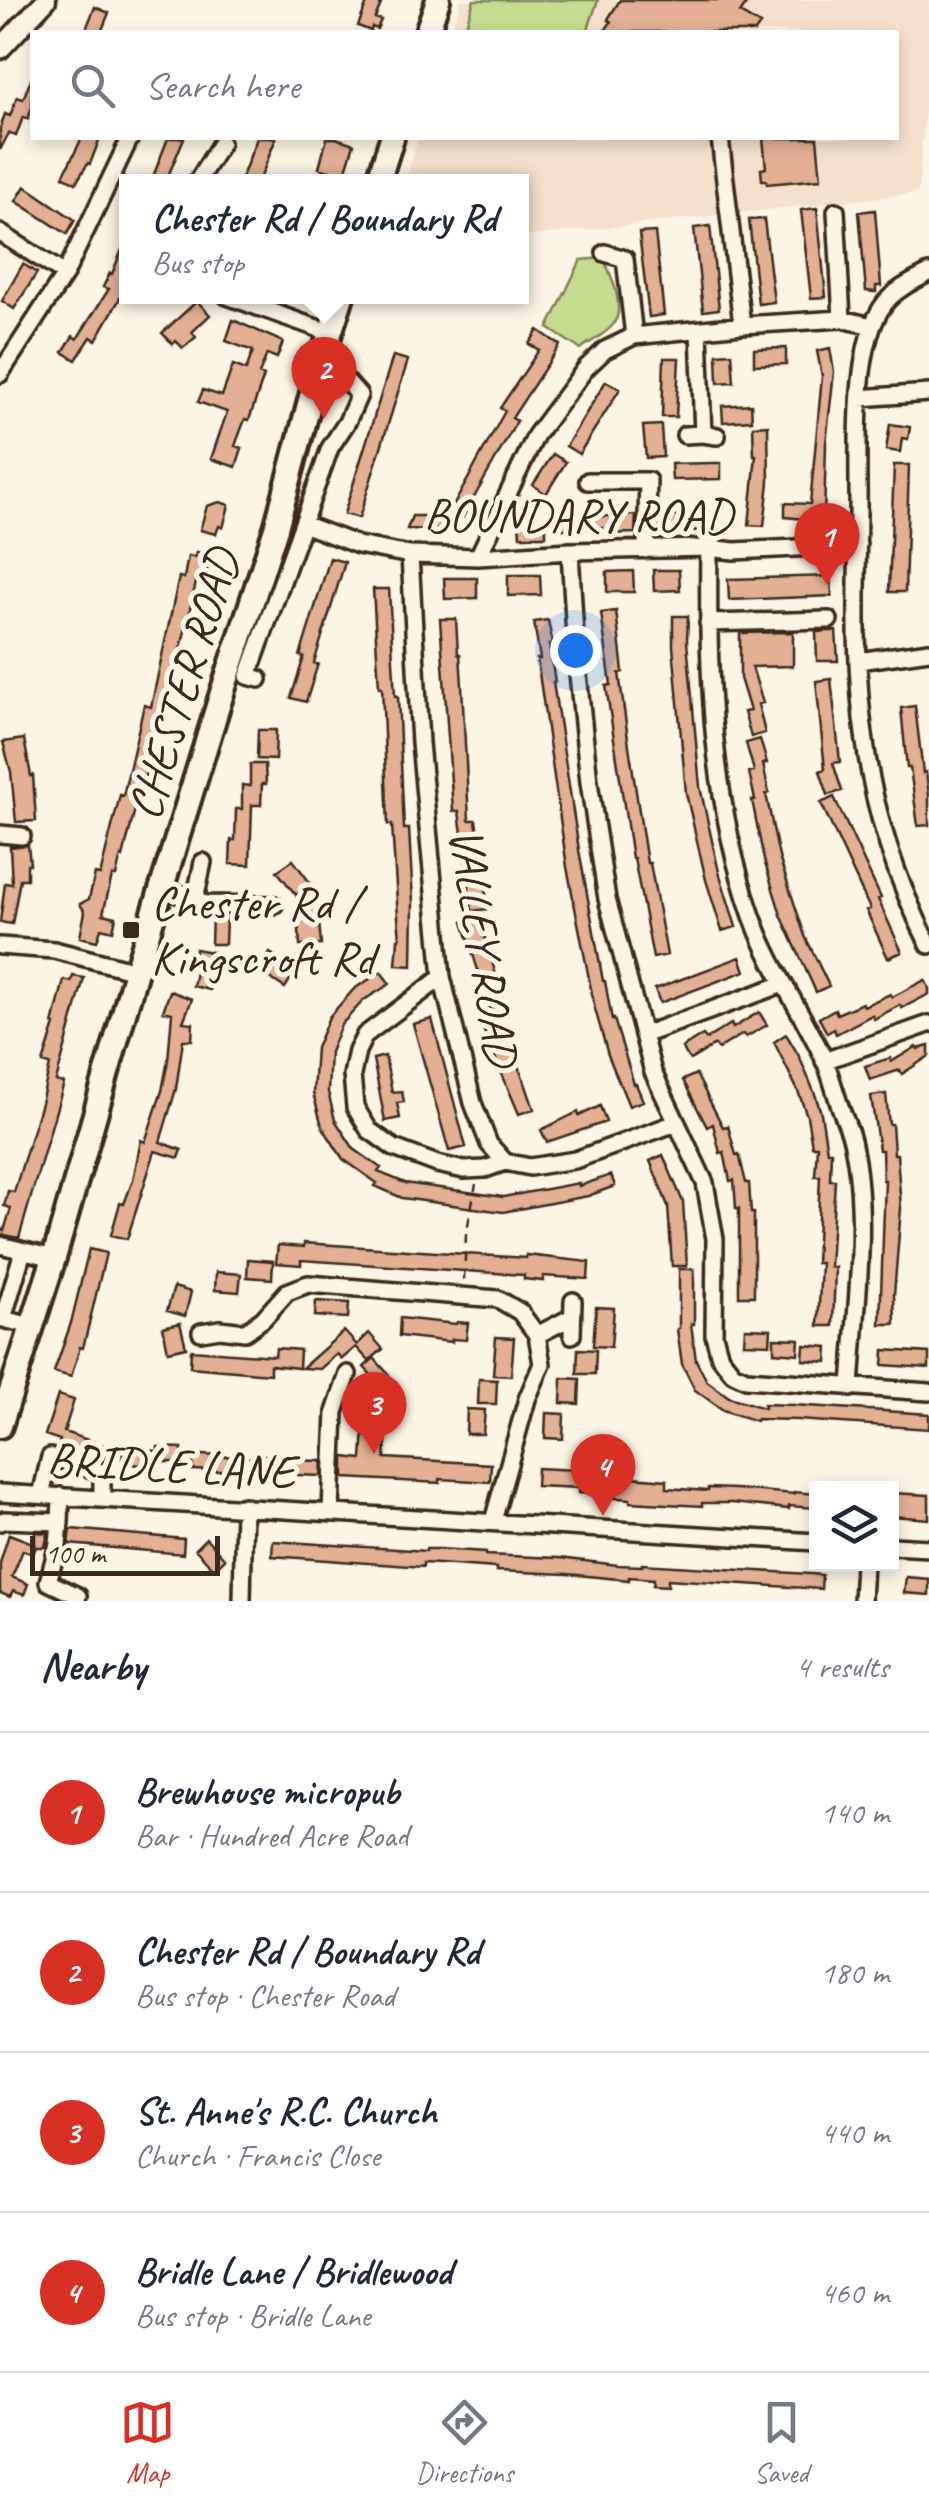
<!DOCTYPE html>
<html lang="en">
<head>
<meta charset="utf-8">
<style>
  body { margin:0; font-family:Caveat,sans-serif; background:#f2f2f3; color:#1f2937 }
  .controls { position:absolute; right:30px; bottom:30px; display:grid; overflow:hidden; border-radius:0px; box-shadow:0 5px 15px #0003 }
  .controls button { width:90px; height:90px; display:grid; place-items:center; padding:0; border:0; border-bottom:2px solid #e0e1e3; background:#fff; color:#1f2937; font:50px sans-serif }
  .scale { position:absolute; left:30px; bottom:25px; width:190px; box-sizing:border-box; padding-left:10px; border:5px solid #3b2a1e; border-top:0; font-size:28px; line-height:35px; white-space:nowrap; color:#3b2a1e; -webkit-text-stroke:8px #fcf5e5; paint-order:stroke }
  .you { position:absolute; left:575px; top:650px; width:35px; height:35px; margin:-25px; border:8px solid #fff; border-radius:50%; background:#1a73e8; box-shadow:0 0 0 15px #1a73e833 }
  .badge { display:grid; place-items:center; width:65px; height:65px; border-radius:50%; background:#d93025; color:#fff; font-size:32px; font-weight:700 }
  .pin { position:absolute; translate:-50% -82px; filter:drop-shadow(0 2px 5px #0008) }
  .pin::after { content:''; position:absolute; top:52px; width:35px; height:30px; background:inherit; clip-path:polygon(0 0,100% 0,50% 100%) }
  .popup { position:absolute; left:119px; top:174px; width:410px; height:130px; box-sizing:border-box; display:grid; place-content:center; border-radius:0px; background:#fff; filter:drop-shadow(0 2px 8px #0005); font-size:32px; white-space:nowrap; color:#747a83 }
  .popup b { font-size:38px; color:#1f2937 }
  .popup::after { content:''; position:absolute; left:50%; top:100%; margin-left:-20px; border:20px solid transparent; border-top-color:#fff }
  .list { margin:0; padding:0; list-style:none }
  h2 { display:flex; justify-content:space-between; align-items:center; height:130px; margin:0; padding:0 40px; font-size:42px }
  h2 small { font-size:32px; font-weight:400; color:#747a83 }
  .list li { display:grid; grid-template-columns:65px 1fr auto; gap:30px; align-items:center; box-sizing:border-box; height:160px; padding:0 40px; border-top:2px solid #e0e1e3 }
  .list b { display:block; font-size:38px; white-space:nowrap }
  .list p { margin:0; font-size:32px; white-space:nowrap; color:#747a83 }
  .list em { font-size:32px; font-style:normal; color:#747a83 }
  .icon { flex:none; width:55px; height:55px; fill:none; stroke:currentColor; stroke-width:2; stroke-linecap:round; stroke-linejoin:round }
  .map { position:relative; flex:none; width:929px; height:1601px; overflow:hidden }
  .search { position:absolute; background:#fff; box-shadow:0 5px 15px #0003; left:30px; right:30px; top:30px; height:110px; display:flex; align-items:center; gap:25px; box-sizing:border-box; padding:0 35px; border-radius:0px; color:#747a83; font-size:38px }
  .sheet { height:770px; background:#fff }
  nav { display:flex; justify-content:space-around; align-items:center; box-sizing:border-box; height:140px; border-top:2px solid #e0e1e3; background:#fff; font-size:28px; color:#747a83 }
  nav a { display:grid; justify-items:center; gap:5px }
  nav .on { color:#d93025 }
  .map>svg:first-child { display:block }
</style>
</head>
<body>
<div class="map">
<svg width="929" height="1601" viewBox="0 0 929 1601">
  <rect width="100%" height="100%" fill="#fcf5e5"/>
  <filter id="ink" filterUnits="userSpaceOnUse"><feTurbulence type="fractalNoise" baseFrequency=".01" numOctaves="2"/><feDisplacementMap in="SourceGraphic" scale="20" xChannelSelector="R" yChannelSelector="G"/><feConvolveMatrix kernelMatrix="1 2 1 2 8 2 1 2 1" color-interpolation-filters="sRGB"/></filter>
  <g filter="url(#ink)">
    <!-- built -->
    <path fill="#f4e0cd" d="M461,0H929V56L918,193L522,237V182H405L418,138H896V32H451Z"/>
    <!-- green -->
    <path fill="#c5db90" stroke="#808257" stroke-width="2.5" d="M474,0H598L587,32H464Z
      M603,258C611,274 627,310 612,326C604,335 590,342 580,349L548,328L581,260Z"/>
    <!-- building -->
    <path fill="#e3b095" stroke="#3b2a1e" stroke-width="2.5" d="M368,0L381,4L375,18L381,20L377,29L372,27L371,31L358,26Z
      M620,0H749L740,13L760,25L755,32H604L611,22L608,19Z
      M95,7L109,13L101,32L86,29Z
      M32,77V107L28,119L23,117L16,136L9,133L0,150V128L5,114L10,116L17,97L23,99Z
      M82,138H100L90,164L88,163L76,183L63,176Z
      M168,138H184L168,176L164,175L162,182H151Z
      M257,138H276L259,182H240Z
      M327,138H336L354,144L344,176L319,168Z
      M763,138H817L821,179L767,184L766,180H762L761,169L766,168Z
      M25,186L75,220L67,234L16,201Z
      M817,208L826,297L811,298L801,210Z
      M875,210L881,286H876V292L866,291L859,212Z
      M764,219L774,302L758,304L749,220Z
      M710,226L719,309L703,311L694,228Z
      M655,232L664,315L649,317L639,233Z
      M126,240V282L118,302L96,340L91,337L76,360L63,352L73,336L77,339L109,289L103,287L110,273L112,274Z
      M23,264L37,273L14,309L2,301Z
      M197,301L210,315L192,332L196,337L183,348L176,341L173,344L162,333Z
      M233,320L283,342L277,358L267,354L259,374L264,376L249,420L245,419L235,446L242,448L236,467L211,459L227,412L198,402L203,390L222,396L233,365L246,370L253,351L226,341Z
      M538,330L560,345L512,418L517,421L463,517L451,510L505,411L500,408L539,350L529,344Z
      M786,348V364L754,365V349Z
      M830,348L834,372L826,443L824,521L785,517V503L810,504L822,376L817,351Z
      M732,353L734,382L718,383L717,354Z
      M393,356L408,360L359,518L344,514Z
      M664,358H679L676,417H662Z
      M606,381L620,389L579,454L566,446Z
      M751,404L752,420L723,422L722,406Z
      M890,424L910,427L908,439L902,438L900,452L886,450Z
      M661,425L663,457L646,458L643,426Z
      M768,425L769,482L764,526L749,525L756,455H754L753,426Z
      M553,454L566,462L546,494L533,485Z
      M714,463H721V479L672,480L671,464Z
      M894,465H909L905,592H889Z
      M220,502L229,505L223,528L219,526L216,534L200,530L207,506Z
      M560,513H587V517L636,515L635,533L602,534V528L560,529Z
      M716,514V530L658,532V517Z
      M412,516H442L441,530L407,529Z
      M546,520V536H520L519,521Z
      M196,552L210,554L207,570L205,569L203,579L197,578L170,697L164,696L140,798L138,797L123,857L121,856L116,876H112L103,914L116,917L113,931L101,928L97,941L80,937L85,912L80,904L89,899L95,874L100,875L120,795L123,796L144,705L151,707L179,577L184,578L188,556L195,557Z
      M330,558L345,562L314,663L318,664L306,702L291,698L304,657L300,656Z
      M653,570H679L680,590L654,591Z
      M633,571L634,592H607V572Z
      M508,575H540L541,595L508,596Z
      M831,576L832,596L729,600L728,579Z
      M444,578H477V598L445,599Z
      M373,589H389L395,696H398L404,829H409L413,902L412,966L396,965L398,939H400L398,917L392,825H388L382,687H379Z
      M616,611L623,672L619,673L629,746L647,863H650L667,955L653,958L634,858H632L606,686L611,685L601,613Z
      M673,616H688L687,641L700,787L719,872L736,927L722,931L706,880L686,793L673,646Z
      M440,619H456L458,654H460L462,686L469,820H476L488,909L472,911L459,811H453Z
      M548,620L553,645H549L555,682H553L579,850L603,981H605L612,1020L614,1019L634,1084H636L643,1101L629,1106L608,1055L595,1009L567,867L537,659H540L534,622Z
      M828,631H836L838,661H817L816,632Z
      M793,632V666L752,667L763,703L758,704L765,733L751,737L744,712L750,711L740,678V633Z
      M831,679L840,762L833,763L842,791L828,795L820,771L825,769L816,681Z
      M915,706L923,773L926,772L929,795V825L918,826L910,768H907L901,708Z
      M258,730H276L275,760L257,759Z
      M24,739L31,776L33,775L36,821L16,822L11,772L3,742Z
      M760,739L767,763L763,764L769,793L766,794L779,857L805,936L829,986L816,992L781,915L764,860L752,800H755L749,772L754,771L746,743Z
      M250,764H265L266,784H262L261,805H252L250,865L230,864L231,840H235L236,809H242V785L250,786Z
      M834,797L881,898L878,899L902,952L888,958L866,910L870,909L821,803Z
      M28,845L30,864H27V879H20L12,924L0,922L5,883L12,884L10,847Z
      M293,860L311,884L296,895L277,871Z
      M317,896L321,945L300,946L297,898Z
      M212,915L226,916L225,944H211Z
      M479,918L508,1015L493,1019L463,922Z
      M195,949L217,953L210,990L193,986L198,963L193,962Z
      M270,953L296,970L285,988L259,971Z
      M740,957L745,971L660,1003L655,989Z
      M381,972L390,984L364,1000L341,1025L330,1052L328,1092L335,1120L354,1149L381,1168L378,1172L405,1183L503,1197L579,1183V1186L611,1175L615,1186L588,1196L503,1212L402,1198L375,1186L377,1183L343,1159L322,1126L313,1093L316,1048L329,1017L354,989Z
      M73,976L84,978L56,1081L64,1083L57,1107L19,1238L0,1234V1229L4,1231L11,1208L4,1206L8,1191L14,1192L41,1103L50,1065L43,1063L55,1025L53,1024L64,980L71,982Z
      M925,980L929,988V994L902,1008L900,1005L874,1019L872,1015L836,1034L834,1029L827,1033L819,1018L835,1009L837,1014L862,1003L864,1006L890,994L892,997Z
      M170,991L192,999L183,1022L193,1023L192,1040H183L176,1089L160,1142L182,1150L179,1158L155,1151L127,1239L111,1235L120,1203L124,1204L133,1180L141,1140L145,1142L162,1091L168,1060L172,1013L163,1011Z
      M759,1012L767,1025L746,1037L743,1034L718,1049L715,1045L690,1060L682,1048L703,1035L706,1039L731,1024L733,1028Z
      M432,1019L466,1147L449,1151L413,1024Z
      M499,1023L524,1080L534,1109L519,1114L483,1029Z
      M786,1034L799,1056L815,1094L821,1113L827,1151H831L830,1180H835L830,1267H835L833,1326H818L821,1263H816L820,1176H815L817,1146H812L807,1116L798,1091L774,1042Z
      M929,1046V1056L902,1074L900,1070L870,1080L865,1066L890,1058L891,1062L916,1047L918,1049Z
      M385,1056L392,1092L402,1091L404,1102L397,1103L400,1118L385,1121L373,1059Z
      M696,1074L723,1127L728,1126L736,1155L739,1154L746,1183H749L751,1213H754V1296H739V1208H736L734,1180L730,1181L724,1152L720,1153L713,1124L707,1127L683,1080Z
      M886,1094L889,1124H892L894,1154H897L901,1208L894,1295L895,1324H880L885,1180H883L882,1150H879L871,1096Z
      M600,1106L606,1122L547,1142L541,1130L578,1112L579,1116Z
      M663,1155L683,1202L687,1266H672L668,1206L650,1161Z
      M304,1243L526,1258V1255L589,1262L588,1279L543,1276V1281L524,1279V1275L301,1260V1265L276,1263L278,1245L304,1247Z
      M89,1249L106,1253L89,1324L83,1348L80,1347L71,1377L54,1372L71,1323Z
      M248,1259L273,1261L272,1279L247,1277Z
      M679,1269H694V1324H691L696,1360L707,1381L729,1397L764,1408V1404L793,1405L929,1414V1429L798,1420L757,1419L756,1421L723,1410L695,1390L682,1364L677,1329L679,1328Z
      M216,1272L241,1274L239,1292L215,1290Z
      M174,1287L191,1292L185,1316L167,1311Z
      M316,1301L349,1303L348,1318L315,1316Z
      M596,1307L614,1308L611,1347L593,1346Z
      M400,1318L456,1324L457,1322L468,1323L466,1340L452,1339V1342L399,1336Z
      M180,1323L186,1347L168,1351L163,1327Z
      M745,1328L771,1329L770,1344L744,1343Z
      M344,1331L357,1345L369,1333L383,1349L369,1361L356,1347L342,1359L337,1354L320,1369L302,1368Z
      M496,1337L514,1338L511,1376L493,1375Z
      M774,1338L799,1339L798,1354L774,1352Z
      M804,1345L828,1347L827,1362L803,1360Z
      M276,1348L300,1350L299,1368L270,1365V1374L190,1367L191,1350L275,1356Z
      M578,1349L596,1350L595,1374H577Z
      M884,1350L929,1353V1368L883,1365Z
      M374,1358L389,1375L376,1387L381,1393L367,1406L354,1392L371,1375L364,1367Z
      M562,1378L580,1379L579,1404L561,1403Z
      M479,1379L497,1380L496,1404H478Z
      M58,1395L74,1400L64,1432L109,1447L104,1461L58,1448L60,1440L45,1435Z
      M467,1409L485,1410L483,1434H466Z
      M546,1413L564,1414L563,1439L545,1438Z
      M364,1428L387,1430L385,1458L491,1464L490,1482L440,1479V1483L344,1478V1457L362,1459Z
      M158,1447L182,1448V1454L261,1458V1455L285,1457V1460L322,1461L321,1476L297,1475V1472L273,1471L252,1470V1472L192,1470L193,1464L169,1462H147L146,1465L122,1464L123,1449L158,1451Z
      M537,1468L596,1471V1474L667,1480V1488L708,1491V1488L736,1489L794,1494V1492L816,1494V1508L789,1506V1509L732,1503H702V1506L630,1502V1499L602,1497L603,1495L579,1493V1488L536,1486Z
      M892,1493L929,1495V1519L892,1516Z
      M71,1529L184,1539L183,1554L69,1544Z
      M35,1532L48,1533L45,1547H36L33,1554L23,1550L12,1577L28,1584L24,1595L13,1591L10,1597L0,1593V1563L9,1534L35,1544Z
      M206,1538L225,1559L214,1569L195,1549Z
      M273,1541L426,1551V1549H440L486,1552V1555L559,1558L618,1565L642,1566V1564L810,1574L822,1575L821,1589L668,1579V1586L653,1585L654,1579L629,1577V1580L567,1574L496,1571V1568L439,1564L423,1563V1567L272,1556Z
      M906,1577L929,1579V1595L904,1593Z"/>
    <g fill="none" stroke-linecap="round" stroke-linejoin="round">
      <!-- minor casing -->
      <g stroke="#3b2a1e" stroke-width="22">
        <path id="minor" d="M720,138L742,325
          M197,182L221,143
          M836,211L842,319
          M0,233L65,274
          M605,253L625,259L634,336
          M929,273C914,281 896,289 885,303C851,346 859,458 858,513C857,589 854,666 865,742C874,813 897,881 929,945
          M227,296L331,333
          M699,331L703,434
          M0,374L65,274L130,138
          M860,398L929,393
          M685,435L703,434L717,436
          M588,481H648L646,550
          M303,524L358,545L410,555L478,557L570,551L709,548L734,551L858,545
          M709,548C707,671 711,800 752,916C770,967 802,1011 824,1059C831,1075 835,1093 841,1109C845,1121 851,1133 853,1145C869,1219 855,1312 851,1388
          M570,551L576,654L589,782L607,899L653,1072L705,1183L715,1239L714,1335L720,1357L733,1373L746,1379L929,1392
          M410,555L420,743L442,977L473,1103L489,1144L505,1162L530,1167L575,1160L676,1123
          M478,557L536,435L586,368L605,350L634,336L742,325L842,319L872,326
          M708,623L829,620
          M858,661L929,651
          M259,679L248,676L330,448L347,422L359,395L343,377L319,367
          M0,834L22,836
          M163,889L207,904L274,905
          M195,900L203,862
          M0,946L54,950L136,971
          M442,977L365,1035L357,1051L352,1075L355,1107L369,1130L394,1148L437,1164L464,1170L485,1169L505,1162
          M643,1035L783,984
          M824,1061L929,1024
          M0,1245L54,1258
          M23,1251L3,1319L32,1326
          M201,1332L220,1329L245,1332L263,1319L287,1292L308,1284L498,1299L520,1312L537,1335L542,1364L527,1399L493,1521
          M537,1335L572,1317
          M572,1335L573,1301
          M0,1493L816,1542
          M41,1495L50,1457L102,1472V1498
          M331,1511L335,1412L348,1374
          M0,1522L4,1520L60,1522L61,1496
          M60,1522L58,1544L48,1582L78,1596
          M892,1546L929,1548
          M242,1601L244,1506
          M862,1601L864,1564"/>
      </g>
      <!-- major casing -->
      <g stroke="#3b2a1e" stroke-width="25">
        <path id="major" d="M0,49L46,0"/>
      </g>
      <!-- highway casing -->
      <g stroke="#3b2a1e" stroke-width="30">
        <path id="highway" d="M427,32L438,0
          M378,182L392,138
          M0,1426L54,1258L136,971L222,693L276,528L319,367L342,296"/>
      </g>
      <!-- path -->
      <path stroke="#3b2a1e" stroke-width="2.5" stroke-dasharray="10 8" stroke-linecap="butt" d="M464,1280L466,1235L476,1184"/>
      <!-- minor -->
      <use href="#minor" stroke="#fcf5e5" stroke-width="15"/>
      <!-- major -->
      <use href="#major" stroke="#fcf5e5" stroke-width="18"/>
      <!-- highway -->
      <use href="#highway" stroke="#fcf5e5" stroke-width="22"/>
    </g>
  </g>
  <!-- markers -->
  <rect fill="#3b2a1e" stroke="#fcf5e5" stroke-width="4" x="121" y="920" width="20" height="20" rx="5"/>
  <g text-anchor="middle" stroke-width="10" stroke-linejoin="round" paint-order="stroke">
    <!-- street labels -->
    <g font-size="48" fill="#3b2a1e" stroke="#fcf5e5">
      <text x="578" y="531">BOUNDARY ROAD</text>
      <text transform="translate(182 684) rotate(-73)" y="17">CHESTER ROAD</text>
      <text transform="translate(485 946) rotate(81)" y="17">VALLEY ROAD</text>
      <text transform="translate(171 1464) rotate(3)" y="17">BRIDLE LANE</text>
    </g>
    <!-- poi labels -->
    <g font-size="48" fill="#3b2a1e" stroke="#fcf5e5" text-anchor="start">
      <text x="151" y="919">Chester Rd /<tspan x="151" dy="55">Kingscroft Rd</tspan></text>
    </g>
  </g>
</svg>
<div class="controls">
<button><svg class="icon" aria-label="layers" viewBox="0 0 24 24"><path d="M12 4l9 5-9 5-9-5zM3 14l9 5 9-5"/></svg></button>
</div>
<div class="scale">100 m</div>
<div class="you"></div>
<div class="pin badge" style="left:827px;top:585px">1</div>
<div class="pin badge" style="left:324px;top:419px">2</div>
<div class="popup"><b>Chester Rd / Boundary Rd</b>Bus stop</div>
<div class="pin badge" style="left:374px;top:1454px">3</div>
<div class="pin badge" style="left:603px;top:1516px">4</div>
<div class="search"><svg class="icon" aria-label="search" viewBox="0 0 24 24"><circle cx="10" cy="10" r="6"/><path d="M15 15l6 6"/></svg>Search here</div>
</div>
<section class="sheet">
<h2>Nearby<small>4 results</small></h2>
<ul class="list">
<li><span class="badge">1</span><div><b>Brewhouse micropub</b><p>Bar · Hundred Acre Road</p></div><em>140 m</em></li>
<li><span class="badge">2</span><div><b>Chester Rd / Boundary Rd</b><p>Bus stop · Chester Road</p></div><em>180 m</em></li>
<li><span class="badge">3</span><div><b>St. Anne's R.C. Church</b><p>Church · Francis Close</p></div><em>440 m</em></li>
<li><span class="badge">4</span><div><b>Bridle Lane / Bridlewood</b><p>Bus stop · Bridle Lane</p></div><em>460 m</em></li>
</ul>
</section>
<nav>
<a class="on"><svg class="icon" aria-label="map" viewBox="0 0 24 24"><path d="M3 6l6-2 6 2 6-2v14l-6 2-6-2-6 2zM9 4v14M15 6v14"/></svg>Map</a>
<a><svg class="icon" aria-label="directions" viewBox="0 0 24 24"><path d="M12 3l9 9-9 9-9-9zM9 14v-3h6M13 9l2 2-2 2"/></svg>Directions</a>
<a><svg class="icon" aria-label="saved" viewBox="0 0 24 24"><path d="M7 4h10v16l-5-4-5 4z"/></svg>Saved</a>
</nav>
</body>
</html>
